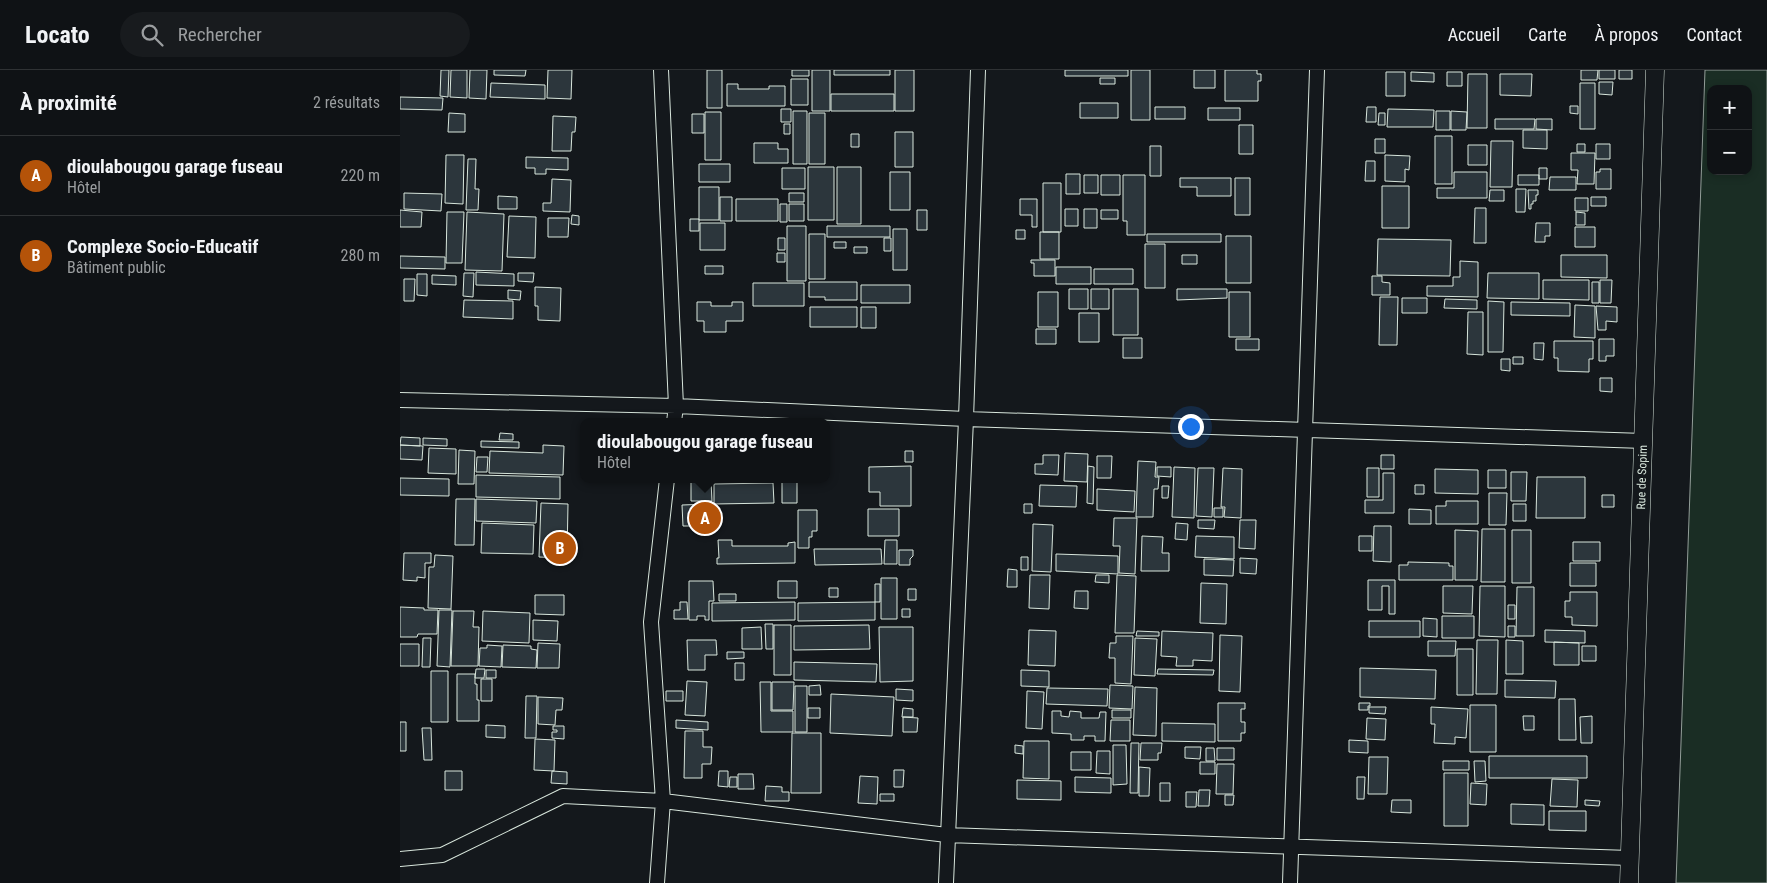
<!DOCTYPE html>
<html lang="fr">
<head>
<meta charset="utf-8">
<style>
  body { margin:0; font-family:"Roboto Condensed",sans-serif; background:#181b1e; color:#f1f3f6 }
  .controls { position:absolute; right:15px; top:15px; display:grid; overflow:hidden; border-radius:10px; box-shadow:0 2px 8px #0003 }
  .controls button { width:45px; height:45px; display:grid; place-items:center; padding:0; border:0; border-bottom:1px solid #2f3234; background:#0f1215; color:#f1f3f6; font:25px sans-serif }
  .you { position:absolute; left:790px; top:356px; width:18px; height:18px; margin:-12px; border:4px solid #fff; border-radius:50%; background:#1a73e8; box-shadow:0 0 0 8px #1a73e833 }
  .badge { display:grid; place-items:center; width:32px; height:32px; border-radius:50%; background:#b45309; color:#fff; font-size:16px; font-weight:700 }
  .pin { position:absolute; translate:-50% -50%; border:2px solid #fff; box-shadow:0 1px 5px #0006 }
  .popup { position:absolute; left:180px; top:348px; width:250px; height:65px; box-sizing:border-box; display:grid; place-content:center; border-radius:10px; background:#0f1215; filter:drop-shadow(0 1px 4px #0005); font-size:16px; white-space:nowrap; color:#9b9ea0 }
  .popup b { font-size:19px; color:#f1f3f6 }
  .popup::after { content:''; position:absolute; left:50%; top:100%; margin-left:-10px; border:10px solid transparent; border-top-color:#0f1215 }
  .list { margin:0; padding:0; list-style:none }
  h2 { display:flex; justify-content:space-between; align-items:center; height:65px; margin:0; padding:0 20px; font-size:21px }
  h2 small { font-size:16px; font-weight:400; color:#9b9ea0 }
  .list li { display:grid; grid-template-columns:32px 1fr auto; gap:15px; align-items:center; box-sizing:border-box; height:80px; padding:0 20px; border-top:1px solid #2f3234 }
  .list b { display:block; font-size:19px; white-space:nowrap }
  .list p { margin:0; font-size:16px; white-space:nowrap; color:#9b9ea0 }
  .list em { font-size:16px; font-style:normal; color:#9b9ea0 }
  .icon { flex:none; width:28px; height:28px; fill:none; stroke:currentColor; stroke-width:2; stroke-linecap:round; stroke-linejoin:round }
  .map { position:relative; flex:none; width:1367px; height:813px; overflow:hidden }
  header { display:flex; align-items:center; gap:30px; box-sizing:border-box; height:70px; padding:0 25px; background:#0f1215; border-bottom:1px solid #2f3234 }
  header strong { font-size:24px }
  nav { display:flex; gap:28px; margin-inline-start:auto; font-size:18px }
  .search { width:350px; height:45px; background:#181b1e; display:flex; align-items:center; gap:12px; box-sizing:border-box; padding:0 18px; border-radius:28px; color:#9b9ea0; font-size:19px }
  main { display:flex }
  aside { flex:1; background:#0f1215 }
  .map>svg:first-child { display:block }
</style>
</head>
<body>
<header>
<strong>Locato</strong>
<div class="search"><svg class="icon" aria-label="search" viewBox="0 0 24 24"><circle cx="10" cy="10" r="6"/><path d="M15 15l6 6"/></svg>Rechercher</div>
<nav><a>Accueil</a><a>Carte</a><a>À propos</a><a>Contact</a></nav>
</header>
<main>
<aside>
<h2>À proximité<small>2 résultats</small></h2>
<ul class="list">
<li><span class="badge">A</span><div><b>dioulabougou garage fuseau</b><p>Hôtel</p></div><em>220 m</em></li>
<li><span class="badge">B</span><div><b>Complexe Socio-Educatif</b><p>Bâtiment public</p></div><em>280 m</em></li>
</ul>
</aside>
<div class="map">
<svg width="1367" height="813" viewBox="0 0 1367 813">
  <rect width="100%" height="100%" fill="#14181c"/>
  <!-- green -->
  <path fill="#1a2d24" stroke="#939e99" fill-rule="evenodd" d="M1305,0H1367V813H1276ZM1311,19H1348V101H1311Z"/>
  <!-- building -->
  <path fill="#2c363c" stroke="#d8e6dc" d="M41,0H49L48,27L40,26Z
    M51,0H67V28L50,27Z
    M70,0H87L86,29L69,28Z
    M94,0H126L125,6L94,5Z
    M148,0H172L171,29L147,28Z
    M307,0H322V38H307Z
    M392,0H409V6H392Z
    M412,0H430V41H412Z
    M434,0H490V5H434Z
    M495,0H514V41H495Z
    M665,0H728V6H665Z
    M731,0H750V50H731Z
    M794,0H815V18H794Z
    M825,0H857V4H861V11H858V31H825Z
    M1181,0H1198L1197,10H1181Z
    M1199,0H1215V9H1199Z
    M1219,0H1232V9H1219Z
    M986,2H1005V26H986Z
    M1011,2L1034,3V12L1011,11Z
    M1047,2H1062V16H1047Z
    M1068,4H1087V58H1067Z
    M1100,4H1132L1131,26L1100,25Z
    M700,8H715V14H700Z
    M391,9H408V35H391Z
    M1199,12H1213L1212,25L1199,24Z
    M91,13L145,15V29L90,27Z
    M1180,13H1195V59H1180Z
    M327,14H338V19H369V16H385V36H327Z
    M431,24H494V41H431Z
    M0,27L43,28L42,40L0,39Z
    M680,33H718V48H680Z
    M1170,36H1178V44L1170,43Z
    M755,37H785V49H755Z
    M967,37H976V52H966Z
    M808,38H840V50H808Z
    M381,39H391V52H381Z
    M988,39L1034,40L1033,57H987Z
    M393,41H407V94H393Z
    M1036,41H1050V60H1036Z
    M1051,41L1067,42L1066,60H1051Z
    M305,42H321V90H305Z
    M49,43L65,44V62H48Z
    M409,43H425V94H409Z
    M979,43H985V55H978Z
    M292,44H304V63H292Z
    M153,46L176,47L175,62H172L171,81H152Z
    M1095,49H1135L1134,59H1095Z
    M1136,49H1152V60L1136,59Z
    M384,54H390V64H384Z
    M839,55H853V84H839Z
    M1123,60H1147V79L1123,78Z
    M495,62H513V97H495Z
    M451,64H459V77H451Z
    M1035,66H1052V114H1035Z
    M975,69H985V83H975Z
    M1091,71H1113L1112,117H1090Z
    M354,73H378V79H388V93H354Z
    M1177,74H1185V82H1177Z
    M1196,74H1210V89H1196Z
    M1068,75H1087V95H1068Z
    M750,76H761V106H750Z
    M1171,83H1195L1194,114H1177L1178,100H1171Z
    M46,85H64L63,134L45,133Z
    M985,85L1010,86L1009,100L1005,99V112L985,111Z
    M126,87L168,88V100L146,99V104H135V98H126Z
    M68,89H76L75,119H79L78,140H66Z
    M966,91H975V111H965Z
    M299,94H330V112H299Z
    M408,97H434V150H408Z
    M437,97H461V154H437Z
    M382,98H405V119H382Z
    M1139,98H1147V109H1139Z
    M1200,99H1211V119H1196V102H1200Z
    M490,102H510V140H490Z
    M1054,102H1087V128H1037V118H1054Z
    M666,104H680V124H666Z
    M684,105H698V123H684Z
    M701,105H720V125H701Z
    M723,105H745V165H727V151H723Z
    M1118,105H1139V115H1118Z
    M1150,107H1176V120H1149Z
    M780,108H831V126H797V117H780Z
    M835,108H850V145H835Z
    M152,109L171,110L170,142L143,141V133H151Z
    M643,113H661V162H643Z
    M982,116H1009V158H982Z
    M299,117H319V150H299Z
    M1116,119H1126L1125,142H1116Z
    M1090,120H1104V131H1089Z
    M1128,120H1138V125H1136V131H1133V134H1131V139H1129Z
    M4,123L42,124L41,141L4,139Z
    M389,123H404V132H389Z
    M98,126L117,127V139H98Z
    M320,127H332V151H320Z
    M1191,127H1206V136H1191Z
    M1175,128H1188V141H1175Z
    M336,129H378V151H336Z
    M620,129H637V157H632V145H620Z
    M380,134H387V152H380Z
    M389,134H404V151H389Z
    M1075,138H1086V173H1074Z
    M665,139H678V156H665Z
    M684,139H697V158H684Z
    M0,140L22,142L21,157H0Z
    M517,140H527V160H517Z
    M701,140H718V149H701Z
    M47,142H64L62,193H46Z
    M67,142L104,144L102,201L65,200Z
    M1176,142L1185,143V155H1176Z
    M172,145L179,146V155L171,154Z
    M109,146L136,147L135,188L107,187Z
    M148,148H169L168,167H148Z
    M290,149H299V161H290Z
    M300,153H325V180H300Z
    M1136,153H1150V166H1145V172H1135Z
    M387,156H406V211H387Z
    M427,156H490V167H427Z
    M1175,157H1195V177H1175Z
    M493,159H507V200H493Z
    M616,160H625V169H616Z
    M640,162H659V189H640Z
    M409,164H425V209H409Z
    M747,164H821V172H747Z
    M826,166H851V213H826Z
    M378,168H385V180H378Z
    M484,168H491V181H484Z
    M978,169L1051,170L1050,206L977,205Z
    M434,172H446V178H434Z
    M745,174H765V218H745Z
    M454,177H467V183H454Z
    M377,183H385V192H377Z
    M782,185H797V194H782Z
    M1161,185H1207V208L1161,207Z
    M0,186L45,187V199L0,198Z
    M631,190H655V206H634V193H631Z
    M1060,191L1078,192V227L1027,226V216H1053V207H1060Z
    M305,196H323V204H305Z
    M656,197H691V214H656Z
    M694,199H733V214H694Z
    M76,202L114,204V216L76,215Z
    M64,203H74L73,227L63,226Z
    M118,203H134L133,212L118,211Z
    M1088,203H1139V229L1087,228Z
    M17,204H27V226L17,225Z
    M32,205L56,206V215L32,214Z
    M972,206H982V212L990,213V225H972Z
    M4,209H15L14,231H4Z
    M1143,210H1189V230L1143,229Z
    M1200,210H1212L1211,233H1200Z
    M409,212H457V230H425V227H409Z
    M1192,212H1199V233H1192Z
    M353,213H404V236H353Z
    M461,215H510V233H461Z
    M135,217L161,218L160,251L138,250V236H135Z
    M669,219H688V239H669Z
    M691,219H709V239H691Z
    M713,219H738V265H713Z
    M777,219H827V228L777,230Z
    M108,220L121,221L120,230L108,229Z
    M638,222H658V257H638Z
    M829,222H850V267H829Z
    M980,227H998L997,275H979Z
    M1002,228H1027V243H1002Z
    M1045,229L1077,230V239L1044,238Z
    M64,230L113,231V249L63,247Z
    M1088,231L1104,232L1103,282H1088Z
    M297,232H311V236H332V232H343V251H326V262H304V251H297Z
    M1111,232L1170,233V246L1111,245Z
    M1175,235L1195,236V268L1174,267Z
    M1196,236L1217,237V252L1206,251V260H1198Z
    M410,237H457V257H410Z
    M461,237H476V258H461Z
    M1068,242H1083V285L1067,284Z
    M679,243H699V272H679Z
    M636,259H656V274H636Z
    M723,268H742V288H723Z
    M836,269H859V280H836Z
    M1199,269H1214V286H1206V291H1199Z
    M1154,271H1193V289H1189V302L1158,301V288H1154Z
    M1134,273H1144L1143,290L1134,289Z
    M1113,287H1123V294H1113Z
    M1101,289H1110V301L1101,300Z
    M1200,308H1212V322L1200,321Z
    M100,363L113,364V370H99Z
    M1,367L20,368V376L0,375Z
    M23,368L47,369V376L23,375Z
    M81,371L119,372V378L81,377Z
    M0,375L23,376L22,390L0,389Z
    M143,375L164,376L163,405L89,403L90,381L143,383Z
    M29,378L56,379V404L28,403Z
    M59,380L75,381L74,414H58Z
    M505,381H513V392H505Z
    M665,383L688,384L687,412L664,411Z
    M643,385H659L658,405L635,404V394H643Z
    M981,385H994V399H981Z
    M697,386H712L711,408H697Z
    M77,387H88L87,402H76Z
    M738,391L756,392L755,407H759L758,419H754L753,447H736Z
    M511,396V436H480V422H469V397Z
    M688,396L694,397L693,434L687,433Z
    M757,397H771V407L757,406Z
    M774,397L795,398L794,448L772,447Z
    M798,398H814L812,447L796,446Z
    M823,398L842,399L841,448L824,447L825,437H821Z
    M967,398H979V427H967Z
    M1035,399L1078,400V424L1035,423Z
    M1088,400H1106V418H1088Z
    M1111,402H1127L1126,431H1111Z
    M983,403H994V443H965V430H983Z
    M76,405L160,407V429L76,427Z
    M1137,407H1185V448H1136Z
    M0,408L49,409V426L0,425Z
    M382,409H397V433H382Z
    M291,411H311L312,431H291Z
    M373,413L374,433L314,434V414Z
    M640,415L677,416L676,437L639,436Z
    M1015,415H1024V424H1015Z
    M762,416H769L768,428H762Z
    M697,419L735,421L734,442L697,440Z
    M1089,423H1107L1106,455H1089Z
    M1202,425H1214V437H1202Z
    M56,429H75L74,475H55Z
    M76,429L137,431L136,453L76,451Z
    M1046,431H1078V454H1036V436H1046Z
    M141,433L168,434L167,488L139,487Z
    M309,434V456H283L282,435Z
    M624,434H632V443H624Z
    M1113,434H1126V451H1113Z
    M814,438H823V447H814Z
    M468,439H499V466H468Z
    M1009,439L1031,440V454H1009Z
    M398,440H417V461H412V467H409V478H398Z
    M714,448H737L735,504L719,503L720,476H713Z
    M798,450H815L814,459L798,458Z
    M840,450H856L855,479L839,478Z
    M82,453L134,455L133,484L81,483Z
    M776,453L788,454L787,470L775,469Z
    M633,454L653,455L651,502L632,501Z
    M974,456H991V492L973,491Z
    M1082,459H1105V512H1081Z
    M1055,460L1078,461L1077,510H1055Z
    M1112,460H1131V513H1112Z
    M742,466L763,467L762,483H769V501H741Z
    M796,466L834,467V489L795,487Z
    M959,466H972V481H959Z
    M318,470H332V476H388V473L395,472V493L317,494V488H319Z
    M485,470H497V494H484Z
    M1173,472H1200V491H1173Z
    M414,479H481L482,494L415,495Z
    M499,480H513V486L510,489V495H499Z
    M4,483H31V493H25V508L17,507V511L3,510Z
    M656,484L718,486V504L656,501Z
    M35,485L53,486L51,539L28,538L29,497H34Z
    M621,487H628V500H621Z
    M840,488L857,489L856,504L840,503Z
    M804,489L834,490L833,506L804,505Z
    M1008,492L1049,493V496H1053V510H999V495H1008Z
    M1170,493H1196V516H1170Z
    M608,499L617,500V517H607Z
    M630,505H650L649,539L629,538Z
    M696,505H709V513L695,512Z
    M717,505L736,506L734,563H715Z
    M481,508H497V549H481Z
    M968,510H995V544H989V516H982V540H968Z
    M289,511H313L314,531H309V550H305V546H297V550H289Z
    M378,511H397V528H378Z
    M801,513L827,514L826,554L800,553Z
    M475,514H480V532H475Z
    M1043,516H1073L1072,544L1043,543Z
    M1080,516H1105V567L1079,566Z
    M1117,517H1134V566H1116Z
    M429,518H438V527H429Z
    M508,519H516V530H508Z
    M675,521H688V539L674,538Z
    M1170,522H1197V556L1172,555V547H1165V531H1170Z
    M319,524H336V531H319Z
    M135,525H164V545L135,544Z
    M280,532H287L288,549H274V540H280Z
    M395,532V550L312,551V533Z
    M475,532V550L398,551V533Z
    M1108,535H1115V549H1108Z
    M0,537L24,538V540H38L37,564H18L17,567H0Z
    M502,539H510V547H502Z
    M39,540H52L50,597L37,596Z
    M53,541H74L73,557H79L78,596H51Z
    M83,541L130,543L129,573L82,571Z
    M1042,546H1074V568H1042Z
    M1023,548L1037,549V567L1023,566Z
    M133,550L158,551L157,571L133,570Z
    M969,551H1020V567H969Z
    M365,554H373V579H366Z
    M374,555H391V605H374Z
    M469,555L470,579L394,580V556Z
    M1108,556H1115V567H1108Z
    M361,557L362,579H342V558Z
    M479,557H513V611L480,612Z
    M629,560L656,561L655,596L628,595Z
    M1145,560L1185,561V573L1145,572Z
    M737,561L759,562V566H736Z
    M762,561L813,563L812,591L793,590V596H776L777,587L761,586Z
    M820,565L842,566L840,622L819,621Z
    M716,566H733L731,614L715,613V588H709L710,573H716Z
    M23,568H31L30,597H22Z
    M735,568L757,569L755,606L734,605Z
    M287,570H316L317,585H305V600H288Z
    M1077,570H1098L1097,624H1076Z
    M1106,570L1123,571V604H1106Z
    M1028,571H1056L1055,586H1028Z
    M1154,572L1179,573V595H1154Z
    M138,573L160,574L159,598H137Z
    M0,574H19V596H0Z
    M87,575L102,576L101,597L79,596L80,578H87Z
    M103,575L131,576V579L137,580L136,598L102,597Z
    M1182,576H1196V591H1182Z
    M1057,579H1073V625H1057Z
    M327,582H344V588L327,589Z
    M394,592L477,594L476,612L394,610Z
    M335,593H344V610H335Z
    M960,598L1036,600L1035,629L960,627Z
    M76,599H85L84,608H75Z
    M758,599L814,600L813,605L757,604Z
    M86,600H96V608H86Z
    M621,600L649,601V617L621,616Z
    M31,601H48V652H31Z
    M57,604H75V614H77V630H79V651H57Z
    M81,609H92V631H81Z
    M1105,610L1156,611L1155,628L1105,627Z
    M287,611L307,612L305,646L285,645Z
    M360,612H371V641H393V662H361Z
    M372,612H394L393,640H372Z
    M420,615L421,625H409V616Z
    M710,615L733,616L732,639L709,638Z
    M395,616H407V662H395Z
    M735,617L757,618L756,666L733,665Z
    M647,618L708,619L707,636L646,634Z
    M496,619L513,620V631L496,630Z
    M266,621H283V631H266Z
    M627,621L644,622L642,659L626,658Z
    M431,624L494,627L492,666L430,663Z
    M126,626H137L136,668H125Z
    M138,627L163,628L162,640H156L155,655L138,654Z
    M1159,629H1175L1176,670H1159Z
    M818,633H845V639H841V652H845V663H841V671H818Z
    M959,633H970V636H968V640H959Z
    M1070,635H1096V682H1070Z
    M969,637H986L985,644L969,643Z
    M1031,637L1068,639L1066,668L1055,667V674L1034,673L1035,654H1031Z
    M408,638H420V648H408Z
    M503,638L513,639V647H502Z
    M712,640H731V648H712Z
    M652,641H661V646L669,647L670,641L681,642V648H699L700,642H706L705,671H695V666H684V670H671V664L652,663Z
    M1123,646H1134V660H1124Z
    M1192,646V673H1181L1180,647Z
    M503,647L518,648L517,662H503Z
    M967,648L986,649L985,670L966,669Z
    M276,650L308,652V660L276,658Z
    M711,650H730V671H710Z
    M0,652H6V681H0Z
    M762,653L815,654V672L762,671Z
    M86,655L105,656V668L86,667Z
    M153,656H164V669L152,668V662H157V660H153Z
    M22,658H31L32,690H24Z
    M285,661H303V677H312L311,694H302V708H284Z
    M392,663H421V723H391Z
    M135,669L155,670L154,701L134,700Z
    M949,670L968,671V683L949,682Z
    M624,671H649V709L623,708Z
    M731,673H739L738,723H730Z
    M741,673H762L761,683H758V690H740Z
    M615,675L623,676V684L615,683Z
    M713,675H726L727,714L713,715Z
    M785,677H801L800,689L785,688Z
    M806,678H814L815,691H806Z
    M817,678H834V690H817Z
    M697,681H710V704L696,703Z
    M671,682H691V700H671Z
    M1089,686H1187V708H1089Z
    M969,687H988L987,724H968Z
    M1043,691H1069V700H1043Z
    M1074,691H1085L1086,711L1075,712Z
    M800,692H815V704H800Z
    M817,694H834L833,724H816Z
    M739,697L750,698L749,726H739Z
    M494,700H504L503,717H494Z
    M45,701H62V720H45Z
    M152,701L167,702V714L151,713Z
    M319,701H328V717L318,716Z
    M1044,703H1068V756H1044Z
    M338,704H353L354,719H338Z
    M460,706L478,707L477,734L458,733Z
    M330,707H337V717H329Z
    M675,707L711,708V723L675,722Z
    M957,707H965L964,729H957Z
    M1152,709L1178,710L1177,737L1150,736Z
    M617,710L661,711V730L617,729Z
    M760,713H770V731H760Z
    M1071,713L1087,714L1086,735L1070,734Z
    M366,716L382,717V722H389V731H365Z
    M799,720H810L809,736H798Z
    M786,722H797L796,737H786Z
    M480,724H494V731H480Z
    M825,725H834L833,735H825Z
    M992,730H1011V743L991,742Z
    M1185,730L1200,731L1199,736L1185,735Z
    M1111,734L1144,735V755L1111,754Z
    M1149,741H1186V761L1149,760Z"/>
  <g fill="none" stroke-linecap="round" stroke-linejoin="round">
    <!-- minor casing -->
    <g stroke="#d8e6dc" stroke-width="16">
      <path id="minor" d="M261,0L276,336L274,352
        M0,330L276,336L566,349L1244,371
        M0,789L42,785L163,726L263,731L547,765L1230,788
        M257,813L263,731L251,552L267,409
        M546,813L566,349L578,0
        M890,813L917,0"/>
    </g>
    <!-- tertiary casing -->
    <g stroke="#d8e6dc" stroke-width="19">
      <g id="tertiary">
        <path id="s1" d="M1229,813L1255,0"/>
      </g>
    </g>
    <!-- minor -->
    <use href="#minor" stroke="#14181c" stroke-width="14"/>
    <!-- tertiary -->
    <use href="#tertiary" stroke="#14181c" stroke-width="18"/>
  </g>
  <g text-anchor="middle" stroke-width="4" stroke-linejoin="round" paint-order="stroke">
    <!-- street labels -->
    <g font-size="12" fill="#d8e6dc" stroke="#14181c">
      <text dy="4" stroke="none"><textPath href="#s1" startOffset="406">Rue de Sopim</textPath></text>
    </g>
  </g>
</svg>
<div class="controls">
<button>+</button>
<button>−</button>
</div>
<div class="you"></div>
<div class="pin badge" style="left:305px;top:448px">A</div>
<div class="popup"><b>dioulabougou garage fuseau</b>Hôtel</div>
<div class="pin badge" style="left:160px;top:478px">B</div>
</div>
</main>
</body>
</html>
